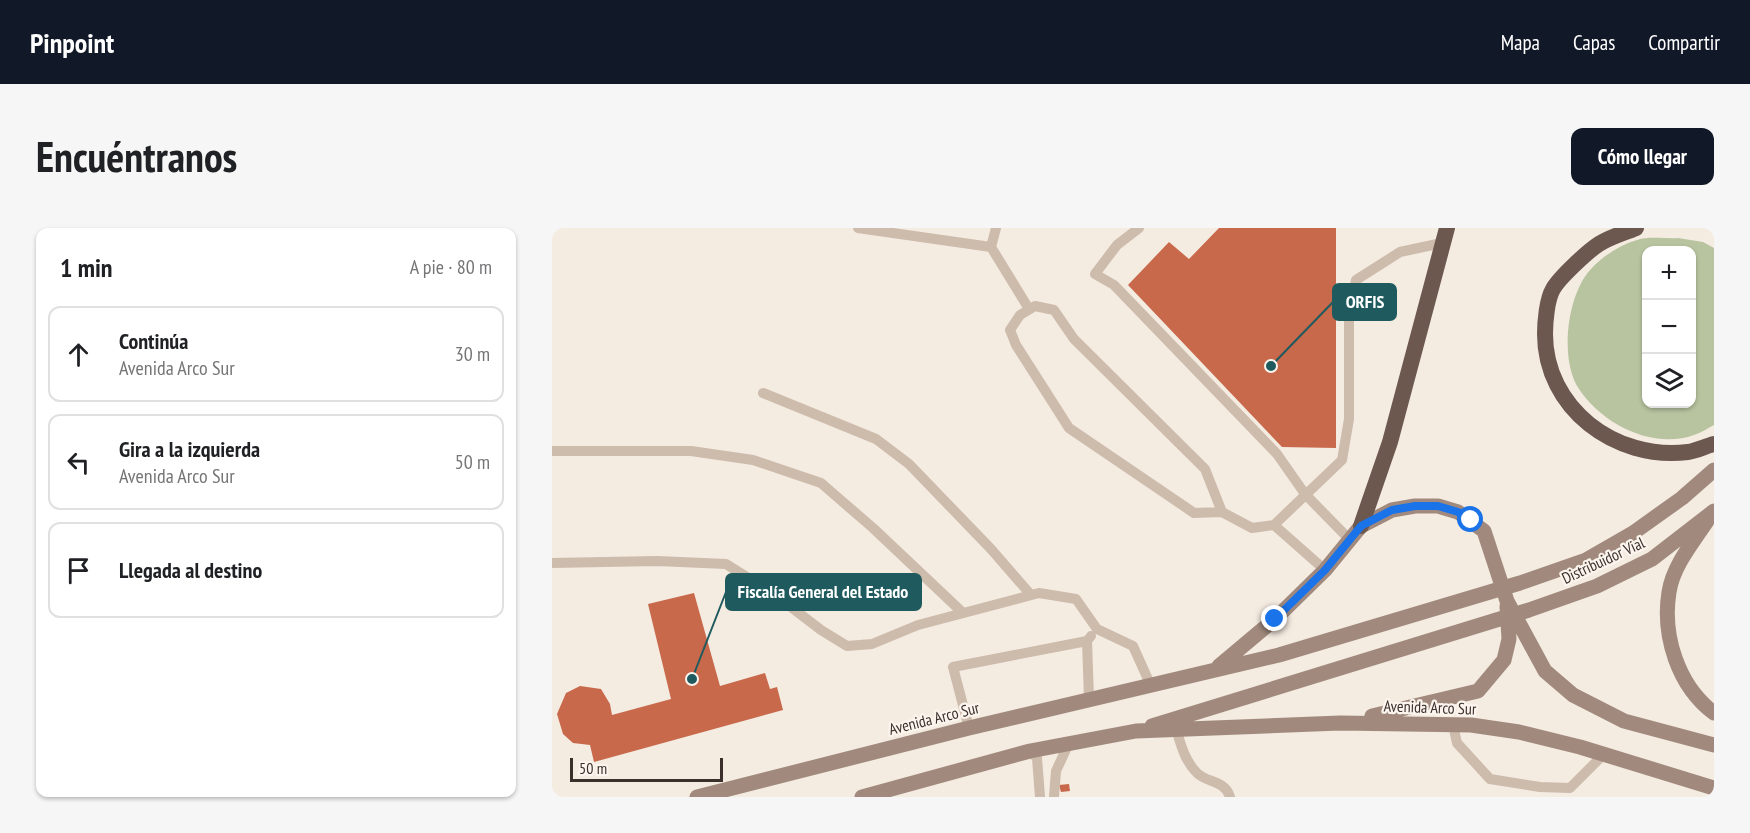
<!DOCTYPE html>
<html lang="es">
<head>
<meta charset="utf-8">
<style>
  body { margin:0; font-family:"PT Sans Narrow",sans-serif; background:#f6f6f6; color:#202124 }
  .controls { position:absolute; right:18px; top:18px; display:grid; overflow:hidden; border-radius:12px; box-shadow:0 2px 4px #0004 }
  .controls button { width:54px; height:54px; display:grid; place-items:center; padding:0; border:0; border-bottom:2px solid #e0e0e0; background:#fff; color:#202124; font:30px sans-serif }
  .scale { position:absolute; left:18px; bottom:15px; width:153px; box-sizing:border-box; padding-left:6px; border:3px solid #3b302b; border-top:0; font-size:16px; line-height:21px; white-space:nowrap; color:#3b302b; -webkit-text-stroke:4px #fbf5ee; paint-order:stroke }
  .stop { position:absolute; width:18px; height:18px; margin:-14px; border:4px solid #1a73e8; border-radius:50%; background:#fff }
  .stop.end { background:#1a73e8; border-color:#fff; box-shadow:0 2px 6px #0008 }
  .list { margin:0; padding:0; list-style:none }
  h2 { display:flex; justify-content:space-between; align-items:center; height:78px; margin:0; padding:0 24px; font-size:26px }
  h2 small { font-size:20px; font-weight:400; color:#757577 }
  .list li { display:grid; grid-template-columns:39px 1fr auto; gap:18px; align-items:center; box-sizing:border-box; height:96px; margin:0 12px 12px; padding:0 12px; border:2px solid #e0e0e0; border-radius:12px }
  .list b { display:block; font-size:22px; white-space:nowrap }
  .list p { margin:0; font-size:20px; white-space:nowrap; color:#757577 }
  .list em { font-size:20px; font-style:normal; color:#757577 }
  .icon { flex:none; width:33px; height:33px; fill:none; stroke:currentColor; stroke-width:2; stroke-linecap:round; stroke-linejoin:round }
  .map { position:relative; flex:none; width:1162px; height:569px; overflow:hidden; border-radius:12px }
  header { display:flex; align-items:center; gap:36px; box-sizing:border-box; height:84px; padding:0 30px; background:#111827; color:#fff }
  header strong { font-size:28px }
  nav { display:flex; gap:33px; margin-inline-start:auto; font-size:21px }
  .intro { display:flex; align-items:center; justify-content:space-between; box-sizing:border-box; height:144px; padding:0 36px }
  h1 { margin:0; font-size:42px }
  .button { padding:15px 27px; border-radius:12px; background:#111827; color:#fff; font-size:21px; font-weight:700 }
  main { display:flex; gap:36px; padding:0 36px }
  aside { flex:1; background:#fff; border-radius:12px; box-shadow:0 2px 4px #0004 }
  .map>svg:first-child { display:block }
</style>
</head>
<body>
<header>
<strong>Pinpoint</strong>
<nav><a>Mapa</a><a>Capas</a><a>Compartir</a></nav>
</header>
<div class="intro"><h1>Encuéntranos</h1><a class="button">Cómo llegar</a></div>
<main>
<aside>
<h2>1 min<small>A pie · 80 m</small></h2>
<ul class="list">
<li><svg class="icon" aria-label="ahead" viewBox="0 0 24 24"><path d="M12 20V5M6 11l6-6 6 6"/></svg><div><b>Continúa</b><p>Avenida Arco Sur</p></div><em>30 m</em></li>
<li><svg class="icon" aria-label="left" viewBox="0 0 24 24"><path d="M17 20v-9H6M10 6l-5 5 5 5"/></svg><div><b>Gira a la izquierda</b><p>Avenida Arco Sur</p></div><em>50 m</em></li>
<li><svg class="icon" aria-label="arrive" viewBox="0 0 24 24"><path d="M6 21V4h12l-3 4 3 4H6"/></svg><div><b>Llegada al destino</b></div></li>
</ul>
</aside>
<div class="map">
<svg width="1162" height="569" viewBox="0 0 1162 569">
  <rect width="100%" height="100%" fill="#f4ebe1"/>
  <!-- green -->
  <path fill="#b8c4a0" fill-rule="evenodd" d="M1126,10L1151,14L1162,20V197C1156,200 1149,205 1142,207C1101,222 1050,196 1027,161C1007,132 1015,66 1039,41C1052,27 1068,17 1085,12C1097,8 1114,11 1126,10ZM1094,22H1140V176H1094Z"/>
  <!-- building -->
  <path fill="#c8694b" d="M667,0H784V220L730,219L576,57L617,14L637,31Z
    M142,365L168,458L213,445L218,461L225,459L231,482L42,534L38,517L21,515L11,506L5,486L14,465L28,458L49,461L58,476L60,487L119,471L96,376Z
    M517,556L518,563L509,564L507,557Z"/>
  <g fill="none" stroke-linecap="round" stroke-linejoin="round">
    <!-- service -->
    <path stroke="#cdbbac" stroke-width="10" d="M306,0L439,19
      M444,0L439,19L477,81
      M587,0L565,17L543,46L562,57L725,226L753,266L799,313
      M211,165L324,211L357,236L439,321L479,367
      M0,223H139L201,232L269,255L321,300L410,384
      M670,284L653,241L522,111L502,82L483,78L468,87L458,102L464,117L517,200L642,285L670,284L700,300L722,297L790,232L797,191V91L804,52L848,24L890,15
      M722,297L773,342
      M0,335L105,333L174,336L222,366L269,402L295,418L320,416L366,397L487,365L524,371L545,401L581,418L599,458
      M537,471L535,413L539,408
      M623,497C628,514 632,532 645,545C655,555 673,552 678,569
      M901,497L905,515L938,551L988,559L1018,560L1052,526
      M417,500L401,439L535,413
      M478,523L485,530L488,569
      M502,569L504,543L517,515"/>
    <!-- secondary -->
    <path stroke="#a18a7d" stroke-width="15" d="M1155,293C1141,314 1121,338 1117,364C1110,408 1126,458 1162,485
      M667,438L723,391L773,342L809,298L840,282L863,278H886L906,284L932,303L955,373L993,443L1021,467L1072,493L1162,517
      M820,488L926,463L952,432L957,411L955,378
      M600,498L977,382L1045,358L1100,331L1162,283
      M145,569L417,500L727,427L968,355L1034,332L1081,305L1130,270L1162,242
      M310,569L478,523L584,503L788,495L919,497L967,504L1028,519L1162,560"/>
    <!-- trunk -->
    <path stroke="#6c584f" stroke-width="16" d="M1084,0C1072,5 1058,9 1047,16C1036,23 1007,50 1001,61C995,71 993,94 993,106C993,180 1063,233 1136,224C1144,223 1154,218 1162,216
      M809,298L838,214L895,0"/>
  </g>
  <g fill="none" stroke-linecap="round" stroke-linejoin="round">
    <!-- route -->
    <path stroke="#1a73e8" stroke-width="8" d="M723,391L773,342L809,298L840,282L863,278H886L906,284L919,292"/>
  </g>
  <g text-anchor="middle" stroke-width="4.5" stroke-linejoin="round" paint-order="stroke">
    <!-- street labels -->
    <g font-size="16" fill="#3b302b" stroke="#fbf5ee">
      <text transform="translate(1051 332) rotate(-25)" y="6">Distribuidor Vial</text>
      <text transform="translate(878 479) rotate(2)" y="6">Avenida Arco Sur</text>
      <text transform="translate(382 490) rotate(-14)" y="6">Avenida Arco Sur</text>
    </g>
  </g>
  <!-- callouts -->
  <path fill="none" stroke="#1f5a5e" stroke-width="2" d="M719 138L781 74M140 451L174 364"/>
  <g fill="#1f5a5e" stroke="#fbf5ee" stroke-width="2">
    <circle cx="719" cy="138" r="6"/>
    <circle cx="140" cy="451" r="6"/>
  </g>
  <g fill="#1f5a5e" stroke="#1f5a5e" stroke-width="2">
    <rect x="781" y="56" width="63" height="36" rx="6"/>
    <rect x="174" y="346" width="195" height="36" rx="6"/>
  </g>
  <g font-size="18" text-anchor="middle" font-weight="bold" fill="#fff">
    <text x="813" y="80">ORFIS</text>
    <text x="271" y="370">Fiscalía General del Estado</text>
  </g>
</svg>
<div class="controls">
<button>+</button>
<button>−</button>
<button><svg class="icon" aria-label="layers" viewBox="0 0 24 24"><path d="M12 4l9 5-9 5-9-5zM3 14l9 5 9-5"/></svg></button>
</div>
<div class="scale">50 m</div>
<div class="stop" style="left:919px;top:292px"></div>
<div class="stop end" style="left:723px;top:391px"></div>
</div>
</main>
</body>
</html>
